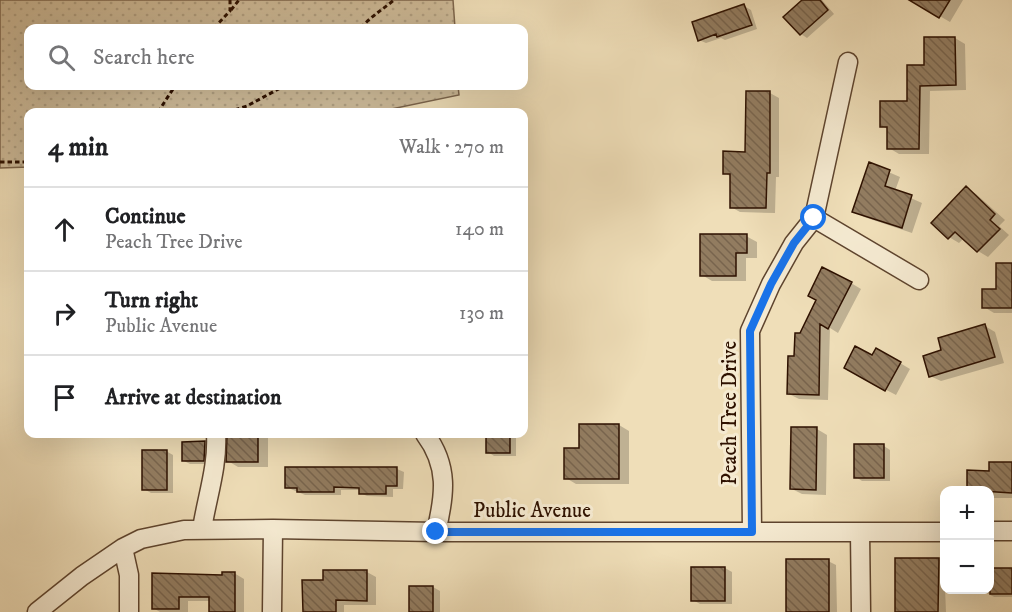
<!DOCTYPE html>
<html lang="en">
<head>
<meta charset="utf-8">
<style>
  body { margin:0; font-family:"IM FELL DW Pica",serif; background:#f2f2f2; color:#202124 }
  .controls { position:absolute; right:18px; bottom:18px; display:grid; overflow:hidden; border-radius:12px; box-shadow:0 6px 24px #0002 }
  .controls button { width:54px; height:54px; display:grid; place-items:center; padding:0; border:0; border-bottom:2px solid #e0e0e0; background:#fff; color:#202124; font:30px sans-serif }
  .stop { position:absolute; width:18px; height:18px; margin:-14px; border:4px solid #1a73e8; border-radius:50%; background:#fff }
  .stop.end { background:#1a73e8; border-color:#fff; box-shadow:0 2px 6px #0008 }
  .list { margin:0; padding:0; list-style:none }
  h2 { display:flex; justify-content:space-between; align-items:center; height:78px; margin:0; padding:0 24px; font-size:26px }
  h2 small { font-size:20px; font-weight:400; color:#757577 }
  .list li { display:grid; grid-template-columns:39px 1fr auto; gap:18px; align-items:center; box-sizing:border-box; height:84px; padding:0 24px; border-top:2px solid #e0e0e0 }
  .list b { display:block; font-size:22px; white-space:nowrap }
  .list p { margin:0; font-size:20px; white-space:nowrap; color:#757577 }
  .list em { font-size:20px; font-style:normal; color:#757577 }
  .icon { flex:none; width:33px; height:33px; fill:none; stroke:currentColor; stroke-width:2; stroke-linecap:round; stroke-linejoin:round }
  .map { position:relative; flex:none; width:1012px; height:612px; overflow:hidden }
  .search { position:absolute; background:#fff; box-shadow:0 6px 24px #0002; left:24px; top:24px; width:504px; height:66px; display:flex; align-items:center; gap:15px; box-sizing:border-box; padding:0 21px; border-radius:12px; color:#757577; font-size:22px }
  .panel { position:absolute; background:#fff; box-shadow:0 6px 24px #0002; left:24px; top:108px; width:504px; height:330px; border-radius:12px }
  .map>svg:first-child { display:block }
</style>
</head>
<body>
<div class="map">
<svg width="1012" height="612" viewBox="0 0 1012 612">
  <defs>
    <pattern id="park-dots" width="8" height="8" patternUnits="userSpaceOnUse" patternTransform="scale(1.5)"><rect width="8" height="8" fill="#cebb99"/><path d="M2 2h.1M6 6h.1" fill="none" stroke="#b1a082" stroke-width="1.8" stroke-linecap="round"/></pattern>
    <pattern id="building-back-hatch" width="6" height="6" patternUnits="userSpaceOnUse" patternTransform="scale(1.5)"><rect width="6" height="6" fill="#927c60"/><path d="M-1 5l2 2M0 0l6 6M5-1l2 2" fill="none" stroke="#78644d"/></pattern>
  </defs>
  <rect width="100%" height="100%" fill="#efdeb8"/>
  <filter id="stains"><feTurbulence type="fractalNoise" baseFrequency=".00333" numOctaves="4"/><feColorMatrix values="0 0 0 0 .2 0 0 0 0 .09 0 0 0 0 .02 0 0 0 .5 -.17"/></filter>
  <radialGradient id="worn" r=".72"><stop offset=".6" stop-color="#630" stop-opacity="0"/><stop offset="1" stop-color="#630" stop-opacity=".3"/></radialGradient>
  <!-- park -->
  <path fill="url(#park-dots)" stroke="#7e664c" stroke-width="1.5" d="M0,0H453L455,28H28V86H458L459,95L377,112H28V167L0,168Z"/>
  <!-- shadow -->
  <path fill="#0003" d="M805,0H822L834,14L807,38L801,34Z
    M912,0H963L950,22Z
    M744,6L751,10L757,29L725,40L721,38L706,43L699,40Z
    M955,38L965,44L966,90L930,91L929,154H899L889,148V130L882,126L909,102L926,66Z
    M770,93L779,98V177H776L775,213L740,212L731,207V177L725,173L746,153Z
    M870,164L900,177L895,191L922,203L912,233L864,217L854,211Z
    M966,188L976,194L1005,220L999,226L1009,235L988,257L978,251L964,238L959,243L949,237Z
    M746,236L757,242V258H746V281H712L702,275Z
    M1012,265V313H994L984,307L998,291Z
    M851,283L861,289L838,333L830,328L828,400L799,399L789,394L801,335Z
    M985,326L995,332L1004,363L941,381L930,376L943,351Z
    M873,357L900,363L910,369L896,395L856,374Z
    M580,425H619L629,431V484H576L566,478L580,449Z
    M817,429L827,435L826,495L802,494L792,489Z
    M229,434H268V467H238L228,461Z
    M488,434H516V456H494L488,452Z
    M204,443L211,447L210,464H190L184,461Z
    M884,446L890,450V481H862L856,477Z
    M166,451L173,455V493H151L144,489Z
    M1012,463V498H990V490H968V472H991Z
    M397,469L404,472L403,489H393V497L367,496L360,493V490H341V495H305L286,487Z
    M938,559L944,563L946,612H896Z
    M828,561L836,565L837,612H787Z
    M725,568L732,572V604H700L693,600Z
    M990,569H1012V597H994L987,593V590H990Z
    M367,572L376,577V605H344V612H304L325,581Z
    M234,573L244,579V612H211V601H188V612H160L153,608Z
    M410,587H433L440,591V612H410Z"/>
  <!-- building -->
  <path fill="url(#building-back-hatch)" stroke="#2e1100" stroke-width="1.5" d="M802,0H820L828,10L800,35L783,17Z
    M909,0H950L939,18Z
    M744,4L752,25L717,37L716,34L698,41L692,22Z
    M924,37H955L956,85L920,86L919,149H887V127H880V101H907V65H924Z
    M746,91H770V173H767L766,208H730V174H723V151L745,152Z
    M869,162L890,170L885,186L912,195L902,228L852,212Z
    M966,186L995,214L990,220L1000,229L977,252L955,232L948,239L931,223Z
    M700,234H747V253H736V276H700Z
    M996,263H1012V308H982V289H996Z
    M822,267L852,282L828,329L820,324L819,395L787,394L788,356H794L795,333H800L816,300L808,296Z
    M985,324L995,357L929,377L923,356L941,350L938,338Z
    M855,346L872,355L876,348L901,362L885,391L844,368Z
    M579,424H619V479H564V448H579Z
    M791,427H817L816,490L790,489Z
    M227,434H258V462H226Z
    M486,434H510V453H486Z
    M205,441L204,461H182V442Z
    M854,444H884V478H854Z
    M142,450H167V490H142Z
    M989,462H1012V493L967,490V470L989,471Z
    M285,467H397V486H386V494H359V488L334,487V492H297V488H285Z
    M895,558H939L938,612H895Z
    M786,559H829V612H786Z
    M691,567H725V601H691Z
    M990,568H1012V594H990Z
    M323,570H367V601L336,600V612H303L302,580H323Z
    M222,572H235V612H209V597H179V609H152V573L222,575Z
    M409,586H433V612H409Z"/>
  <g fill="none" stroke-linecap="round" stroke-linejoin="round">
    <!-- minor casing -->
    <g stroke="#5e442e" stroke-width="21">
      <path id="minor" d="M814,218L919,280
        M425,434C449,466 445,495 436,532
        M202,529C207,497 218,466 216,434
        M990,531H1012
        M752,532L750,331L771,284L794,243L814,218L848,62
        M860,532L861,612
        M123,548L129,575V612
        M37,612L82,576L123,548L141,539L184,530L273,529L436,532H944
        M272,612L273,529"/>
    </g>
    <!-- path -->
    <path stroke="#2e1100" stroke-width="3" stroke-dasharray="4.5 3" stroke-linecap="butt" d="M231,10L239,0
      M214,28L230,11V0
      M361,28C370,17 382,10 394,0
      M158,112L175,86
      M228,112L247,106L284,86
      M0,162H28"/>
    <!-- minor -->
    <use href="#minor" stroke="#f5ead1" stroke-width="18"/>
  </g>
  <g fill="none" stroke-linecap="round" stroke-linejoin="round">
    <!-- route -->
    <path stroke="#1a73e8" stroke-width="8" d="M436,532H752L750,331L771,284L794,243L814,218"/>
  </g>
  <g text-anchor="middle" stroke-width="6" stroke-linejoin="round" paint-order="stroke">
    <!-- street labels -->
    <g font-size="21" fill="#2e1100" stroke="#f5ead1">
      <text transform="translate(729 413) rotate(-90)" y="7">Peach Tree Drive</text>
      <text x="532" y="517">Public Avenue</text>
    </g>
  </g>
  <rect width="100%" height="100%" filter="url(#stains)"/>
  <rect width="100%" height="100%" fill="url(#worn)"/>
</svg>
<div class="controls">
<button>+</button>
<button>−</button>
</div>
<div class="stop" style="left:814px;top:218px"></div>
<div class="stop end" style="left:436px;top:532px"></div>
<div class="search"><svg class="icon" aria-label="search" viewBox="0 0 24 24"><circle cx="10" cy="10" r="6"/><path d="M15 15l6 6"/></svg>Search here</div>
<section class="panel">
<h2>4 min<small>Walk · 270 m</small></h2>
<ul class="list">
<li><svg class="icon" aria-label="ahead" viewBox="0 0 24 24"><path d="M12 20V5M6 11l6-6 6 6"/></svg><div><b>Continue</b><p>Peach Tree Drive</p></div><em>140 m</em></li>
<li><svg class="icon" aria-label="right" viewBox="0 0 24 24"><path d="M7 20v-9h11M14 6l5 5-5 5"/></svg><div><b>Turn right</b><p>Public Avenue</p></div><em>130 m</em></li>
<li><svg class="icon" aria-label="arrive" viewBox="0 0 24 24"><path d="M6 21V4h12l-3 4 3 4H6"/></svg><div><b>Arrive at destination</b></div></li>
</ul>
</section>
</div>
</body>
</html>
